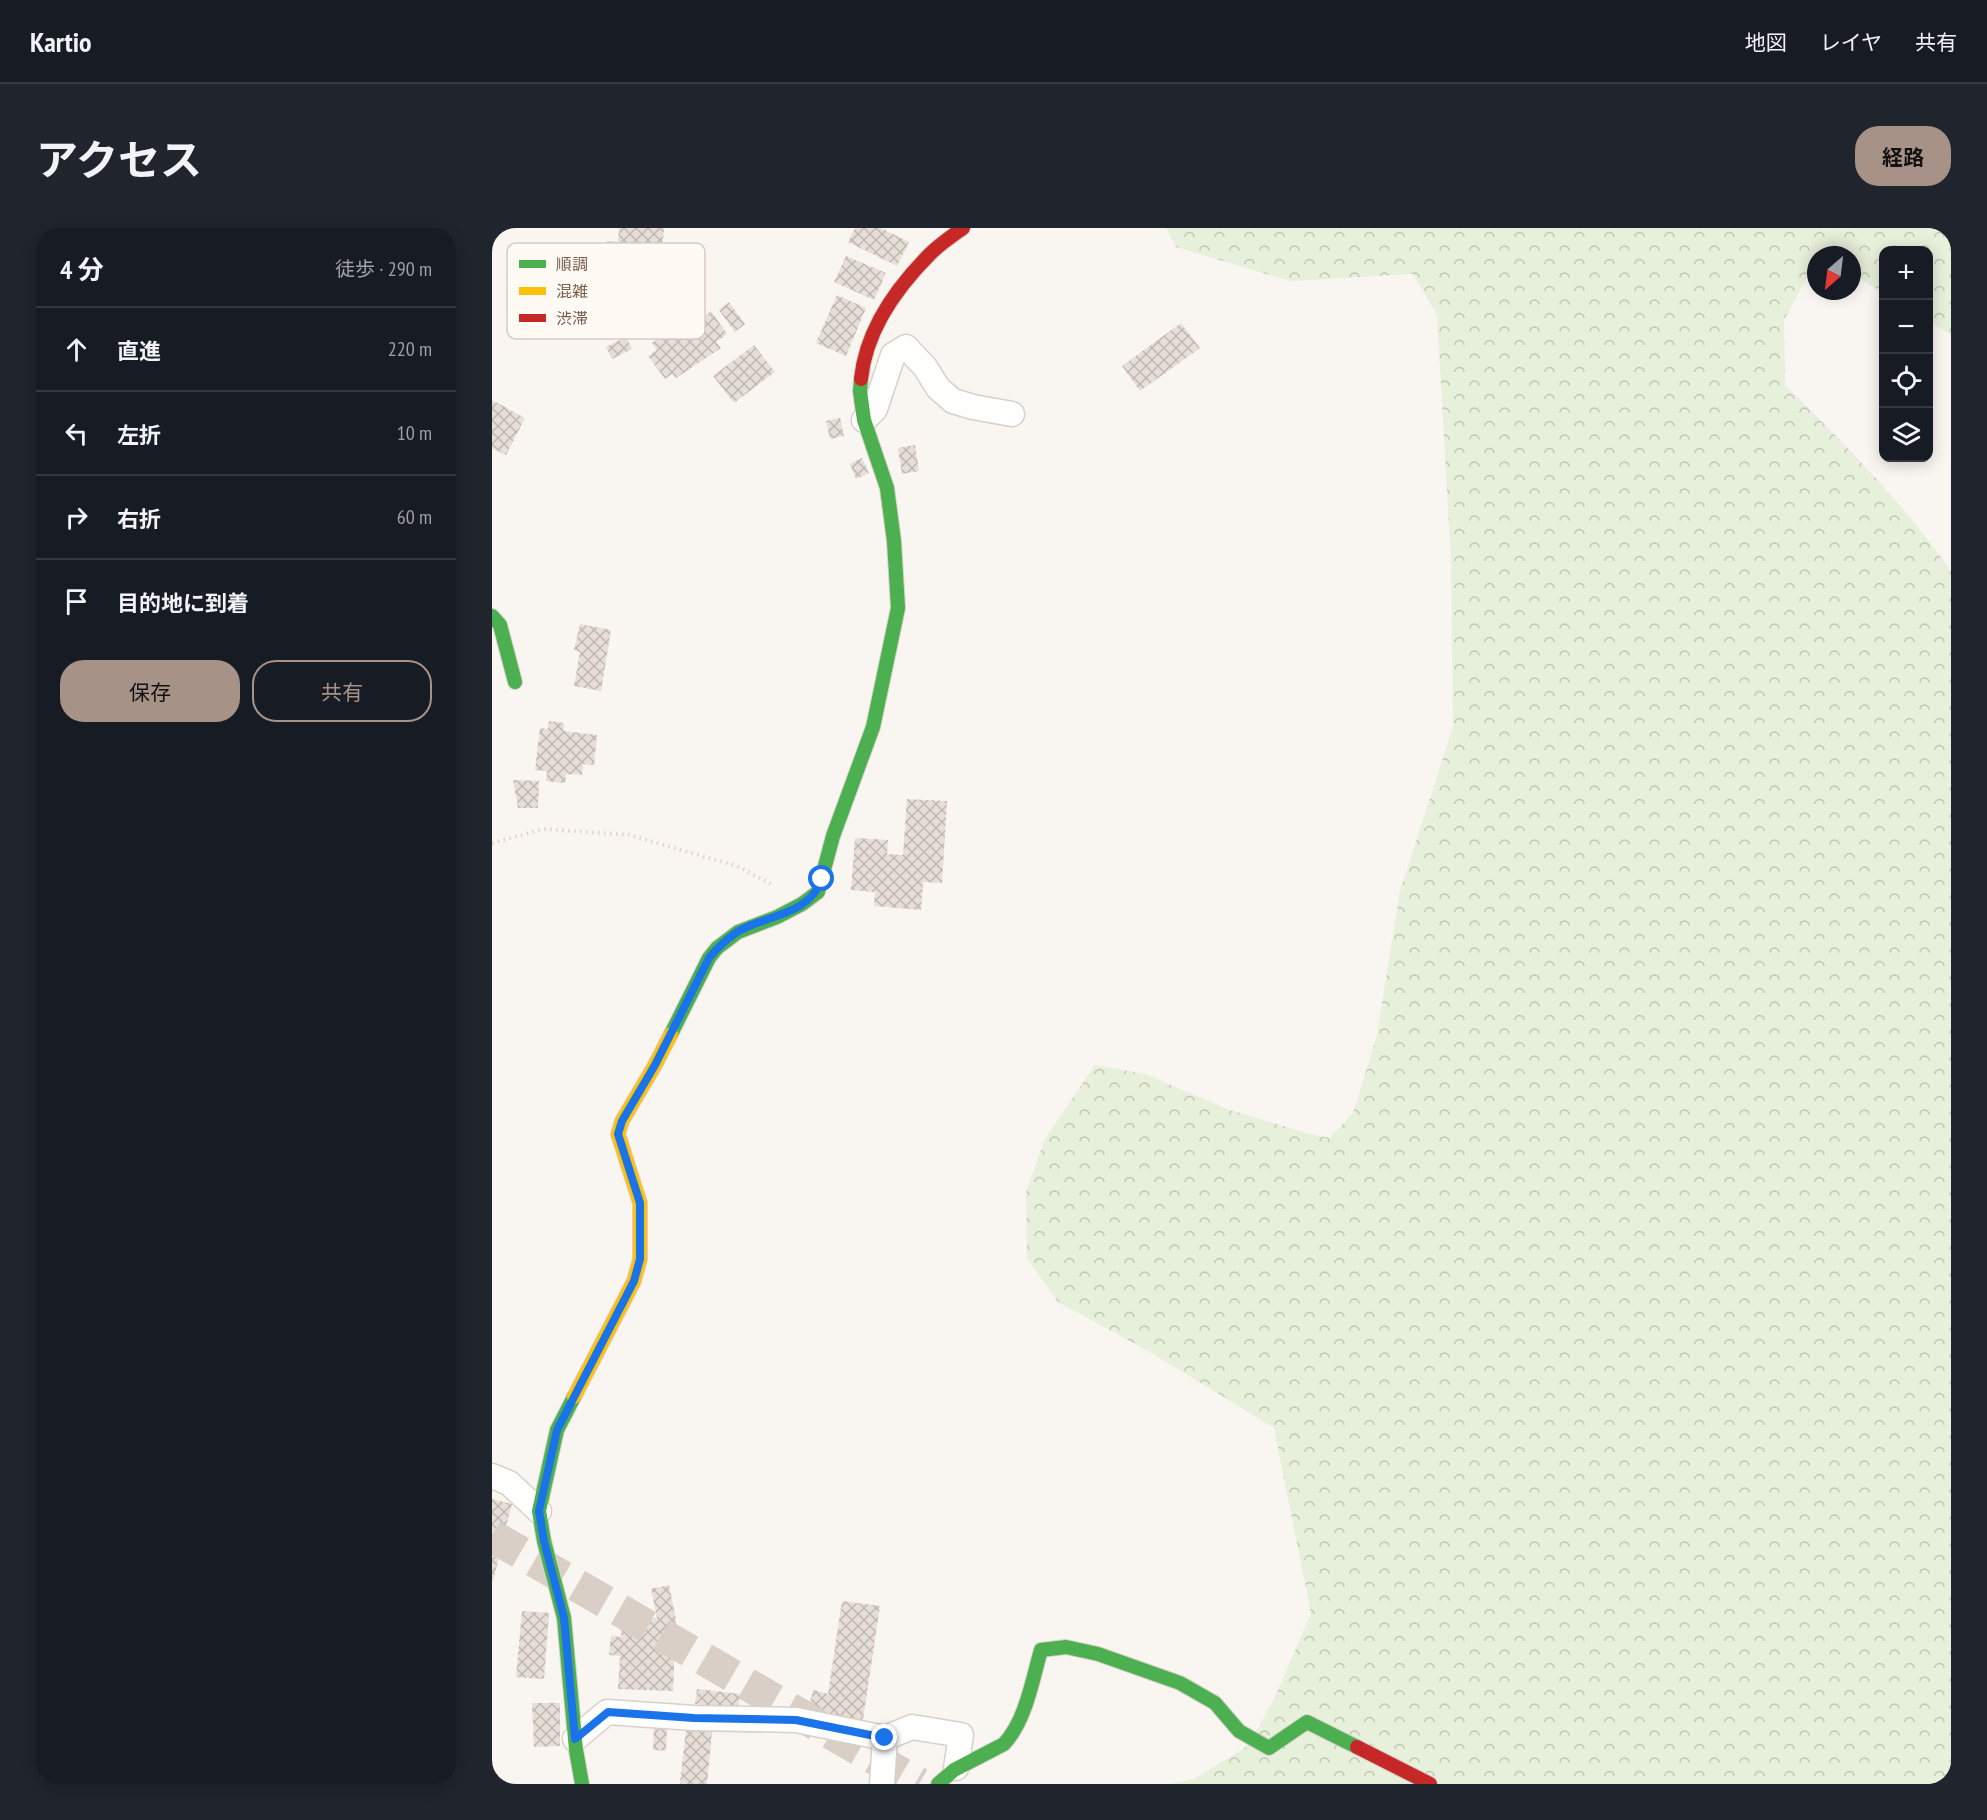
<!DOCTYPE html>
<html lang="ja">
<head>
<meta charset="utf-8">
<style>
  body { margin:0; font-family:"PT Sans Narrow","Noto Sans JP",sans-serif; background:#20242c; color:#f1f3f6 }
  .controls { position:absolute; right:18px; top:18px; display:grid; overflow:hidden; border-radius:12px; box-shadow:0 3px 15px #0003 }
  .controls button { width:54px; height:54px; display:grid; place-items:center; padding:0; border:0; border-bottom:2px solid #363941; background:#171b24; color:#f1f3f6; font:30px sans-serif }
  .compass { position:absolute; left:1315px; top:18px; width:54px; height:54px; border-radius:50%; background:#171b24; box-shadow:0 3px 15px #0003; rotate:208deg }
  .stop { position:absolute; width:18px; height:18px; margin:-14px; border:4px solid #1a73e8; border-radius:50%; background:#fff }
  .stop.end { background:#1a73e8; border-color:#fff; box-shadow:0 2px 6px #0008 }
  .list { margin:0; padding:0; list-style:none }
  h2 { display:flex; justify-content:space-between; align-items:center; height:78px; margin:0; padding:0 24px; font-size:26px }
  h2 small { font-size:20px; font-weight:400; color:#9ea1a6 }
  .list li { display:grid; grid-template-columns:39px 1fr auto; gap:18px; align-items:center; box-sizing:border-box; height:84px; padding:0 24px; border-top:2px solid #363941 }
  .list b { display:block; font-size:22px; white-space:nowrap }
  .list em { font-size:20px; font-style:normal; color:#9ea1a6 }
  .actions { display:flex; gap:12px; padding:18px 24px }
  .actions a { flex:1; padding:14px 0; border:2px solid #a69286; border-radius:24px; text-align:center; font-size:21px; color:#a69286 }
  .actions .main { background:#a69286; color:#111 }
  .icon { flex:none; width:33px; height:33px; fill:none; stroke:currentColor; stroke-width:2; stroke-linecap:round; stroke-linejoin:round }
  .map { position:relative; flex:none; width:1459px; height:1556px; overflow:hidden; border-radius:24px }
  header { display:flex; align-items:center; gap:36px; box-sizing:border-box; height:84px; padding:0 30px; background:#171b24; border-bottom:2px solid #363941 }
  header strong { font-size:28px }
  nav { display:flex; gap:33px; margin-inline-start:auto; font-size:21px }
  .intro { display:flex; align-items:center; justify-content:space-between; box-sizing:border-box; height:144px; padding:0 36px }
  h1 { margin:0; font-size:42px }
  .button { padding:15px 27px; border-radius:24px; background:#a69286; color:#111; font-size:21px; font-weight:700 }
  main { display:flex; gap:36px; padding:0 36px }
  aside { flex:1; background:#171b24; border-radius:24px; box-shadow:0 3px 15px #0003 }
  .map>svg:first-child { display:block }
</style>
</head>
<body>
<header>
<strong>Kartio</strong>
<nav><a>地図</a><a>レイヤ</a><a>共有</a></nav>
</header>
<div class="intro"><h1>アクセス</h1><a class="button">経路</a></div>
<main>
<aside>
<h2>4 分<small>徒歩 · 290 m</small></h2>
<ul class="list">
<li><svg class="icon" aria-label="ahead" viewBox="0 0 24 24"><path d="M12 20V5M6 11l6-6 6 6"/></svg><div><b>直進</b></div><em>220 m</em></li>
<li><svg class="icon" aria-label="left" viewBox="0 0 24 24"><path d="M17 20v-9H6M10 6l-5 5 5 5"/></svg><div><b>左折</b></div><em>10 m</em></li>
<li><svg class="icon" aria-label="right" viewBox="0 0 24 24"><path d="M7 20v-9h11M14 6l5 5-5 5"/></svg><div><b>右折</b></div><em>60 m</em></li>
<li><svg class="icon" aria-label="arrive" viewBox="0 0 24 24"><path d="M6 21V4h12l-3 4 3 4H6"/></svg><div><b>目的地に到着</b></div></li>
</ul>
<div class="actions"><a class="main">保存</a><a>共有</a></div>
</aside>
<div class="map">
<svg width="1459" height="1556" viewBox="0 0 1459 1556">
  <defs>
    <pattern id="forest-crowns" width="20" height="18" patternUnits="userSpaceOnUse" patternTransform="scale(1.5)"><rect width="20" height="18" fill="#e7f0db"/><path d="M2 6a3 3 0 1 1 6 0M12 15a3 3 0 1 1 6 0" fill="none" stroke="#c0c6b4"/></pattern>
    <pattern id="building-cross-hatch" width="8" height="8" patternUnits="userSpaceOnUse" patternTransform="scale(1.5)"><rect width="8" height="8" fill="#e6ded7"/><path d="M0 0l8 8M0 8l8-8" fill="none" stroke="#bfb7b1"/></pattern>
  </defs>
  <rect width="100%" height="100%" fill="#f9f5f0"/>
  <!-- forest -->
  <path fill="url(#forest-crowns)" d="M674,0H1459V107L1437,93L1436,22H1392L1391,65L1360,46V27H1324V44L1315,49L1292,92L1293,157C1352,215 1411,275 1459,343V1556H676L702,1551L757,1517L784,1467L819,1385L782,1200L658,1124L566,1074L535,1030L534,964L553,911L603,837L653,846L735,881L814,905L838,910L861,885L885,807L908,663L961,499L959,333L945,87L921,46L799,53L684,19Z"/>
  <!-- building -->
  <path fill="url(#building-cross-hatch)" d="M127,0H172L167,58L112,54L114,13L126,14Z
    M363,0H389L417,14L405,38L356,14Z
    M354,28L394,45L382,72L342,54Z
    M345,67L374,80L354,128L324,115Z
    M237,74L253,96L243,104L227,82Z
    M219,83L235,106L224,114L229,120L184,150L180,146L173,151L156,128L165,122L160,115L205,85L209,91Z
    M689,95L708,120L648,163L630,138Z
    M134,109L140,121L120,131L114,119Z
    M262,117L283,144L242,175L221,148Z
    M0,172L33,190L14,227L0,220Z
    M348,190L352,208L338,211L334,193Z
    M423,217L427,243L410,246L406,220Z
    M370,230L377,245L364,251L358,236Z
    M88,396L119,402L109,463L82,458L88,424L82,422Z
    M57,493L72,495V503L105,507L102,537L91,536L90,547L74,546L73,555L54,553L55,543L43,542L48,500L56,501Z
    M21,552L47,553L46,580H26Z
    M415,571L455,573L450,655L431,654L429,682L382,678L383,664L359,662L363,610L396,612L395,626L411,627Z
    M0,1271L20,1276L9,1317L0,1315Z
    M0,1323L8,1325L1,1353H0Z
    M177,1357L184,1392L181,1463L126,1461L128,1428L117,1427L119,1408L129,1409L130,1389L165,1390L159,1361Z
    M350,1373L388,1378L370,1498L322,1491L323,1482L317,1480L321,1462L336,1466Z
    M30,1383L57,1385L52,1451L24,1449Z
    M205,1461L248,1466L246,1482L203,1476Z
    M40,1475H68V1518L42,1519Z
    M162,1498L175,1499L174,1523L161,1522Z
    M194,1501L220,1504L215,1556H188Z"/>
  <g fill="none" stroke-linecap="round" stroke-linejoin="round">
    <!-- highway-tunnel -->
    <path stroke="#d9cfc7" stroke-width="33" stroke-dasharray="33 16" stroke-linecap="butt" d="M0,1308L427,1556"/>
    <!-- street casing -->
    <g stroke="#d7d1cb" stroke-width="27">
      <path id="street" d="M372,192L383,181L401,127L414,119L433,139L446,160L461,173L481,179L520,186
        M0,1248L17,1255L47,1283
        M83,1511L115,1484L202,1490L304,1492L393,1510L420,1499L469,1507L464,1540
        M390,1556L393,1510"/>
    </g>
    <!-- fast casing -->
    <g stroke="#d9d2cb" stroke-width="16">
      <path id="fast" d="M0,388L8,397L23,454
        M179,806L217,730L225,720L246,704L285,689L310,676L326,664L341,608L381,499L406,380L402,313L395,260L372,192L368,163L369,151
        M82,1169L65,1202L47,1283L52,1313L72,1390L84,1522L90,1556
        M446,1556L462,1542L512,1516C534,1492 540,1453 549,1422L574,1419L606,1426L688,1455L723,1475L747,1503L777,1520L815,1494L865,1519"/>
    </g>
    <!-- slow casing -->
    <g stroke="#d9d2cb" stroke-width="16">
      <path id="slow" d="M82,1169L142,1053L148,1031V975L126,906L130,893L163,837L179,806"/>
    </g>
    <!-- jam casing -->
    <g stroke="#d9d2cb" stroke-width="16">
      <path id="jam" d="M369,151C374,102 404,60 438,26C448,16 460,8 471,0
        M865,1519L938,1556"/>
    </g>
    <!-- path -->
    <path stroke="#dcd5d0" stroke-width="4" stroke-dasharray="1.5 4.5" stroke-linecap="butt" d="M0,615L52,601L137,607L245,638L279,656"/>
    <!-- street -->
    <use href="#street" stroke="#fefefd" stroke-width="24"/>
    <!-- fast -->
    <use href="#fast" stroke="#4caf50" stroke-width="14"/>
    <!-- slow -->
    <use href="#slow" stroke="#ffc107" stroke-width="14"/>
    <!-- jam -->
    <use href="#jam" stroke="#c62828" stroke-width="14"/>
  </g>
  <g fill="none" stroke-linecap="round" stroke-linejoin="round">
    <!-- route -->
    <path stroke="#1a73e8" stroke-width="8" d="M330,651C317,688 273,687 245,704C235,711 225,720 217,730L163,837L130,893L126,906L148,975V1031L142,1053L65,1202L47,1283L52,1313L72,1390L83,1511L116,1484L202,1490L304,1492L393,1510"/>
  </g>
  <!-- legend -->
  <rect x="15" y="15" width="198" height="96" rx="9" fill="#fffaf3" stroke="#d7cbc1" stroke-width="1.5"/>
  <rect x="27" y="32" width="27" height="8" fill="#4caf50"/>
  <rect x="27" y="59" width="27" height="8" fill="#ffc107"/>
  <rect x="27" y="86" width="27" height="8" fill="#c62828"/>
  <g font-size="16" fill="#7a5c4d">
    <text x="64" y="42">順調</text>
    <text x="64" y="69">混雑</text>
    <text x="64" y="96">渋滞</text>
  </g>
</svg>
<div class="controls">
<button>+</button>
<button>−</button>
<button><svg class="icon" aria-label="locate" viewBox="0 0 24 24"><circle cx="12" cy="12" r="6"/><path d="M12 2v4M12 18v4M2 12h4M18 12h4"/></svg></button>
<button><svg class="icon" aria-label="layers" viewBox="0 0 24 24"><path d="M12 4l9 5-9 5-9-5zM3 14l9 5 9-5"/></svg></button>
</div>
<svg class="compass" viewBox="-18 -18 36 36"><path d="M0-13l5 13h-10z" fill="#e53935"/><path d="M0 13l5-13h-10z" fill="#9ea1a6"/></svg>
<div class="stop" style="left:330px;top:651px"></div>
<div class="stop end" style="left:393px;top:1510px"></div>
</div>
</main>
</body>
</html>
